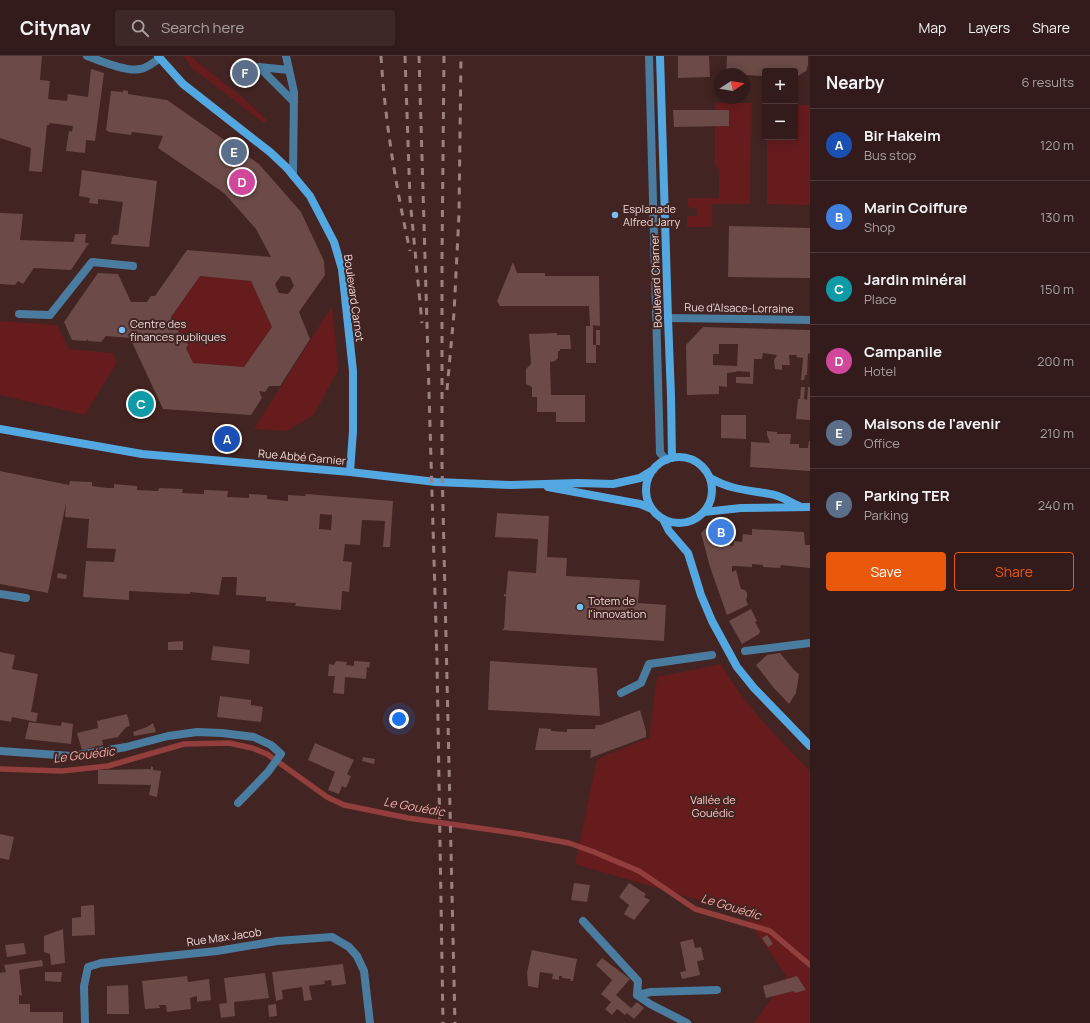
<!DOCTYPE html>
<html lang="en">
<head>
<meta charset="utf-8">
<style>
  body { margin:0; font-family:Manrope,sans-serif; background:#3d2827; color:#f1f3f6 }
  .controls { position:absolute; right:12px; top:12px; display:grid; overflow:hidden; border-radius:4px; box-shadow:0 2px 10px #0003 }
  .controls button { width:36px; height:36px; display:grid; place-items:center; padding:0; border:0; border-bottom:1px solid #4d3939; background:#321b1a; color:#f1f3f6; font:20px sans-serif }
  .compass { position:absolute; left:714px; top:12px; width:36px; height:36px; border-radius:50%; background:#321b1a; box-shadow:0 2px 10px #0003; rotate:78deg }
  .you { position:absolute; left:399px; top:663px; width:14px; height:14px; margin:-10px; border:3px solid #fff; border-radius:50%; background:#1a73e8; box-shadow:0 0 0 6px #1a73e833 }
  .badge { display:grid; place-items:center; width:26px; height:26px; border-radius:50%; background:#ea580c; color:#fff; font-size:13px; font-weight:700 }
  .pin { position:absolute; translate:-50% -50%; border:2px solid #fff; box-shadow:0 1px 4px #0006 }
  .list { margin:0; padding:0; list-style:none }
  h2 { display:flex; justify-content:space-between; align-items:center; height:52px; margin:0; padding:0 16px; font-size:17px }
  h2 small { font-size:13px; font-weight:400; color:#a8a1a2 }
  .list li { display:grid; grid-template-columns:26px 1fr auto; gap:12px; align-items:center; box-sizing:border-box; height:72px; padding:0 16px; border-top:1px solid #4d3939 }
  .list b { display:block; font-size:15px; white-space:nowrap }
  .list p { margin:0; font-size:13px; white-space:nowrap; color:#a8a1a2 }
  .list em { font-size:13px; font-style:normal; color:#a8a1a2 }
  .actions { display:flex; gap:8px; padding:12px 16px }
  .actions a { flex:1; padding:9px 0; border:1px solid #ea580c; border-radius:4px; text-align:center; font-size:14px; color:#ea580c }
  .actions .main { background:#ea580c; color:#fff }
  .icon { flex:none; width:22px; height:22px; fill:none; stroke:currentColor; stroke-width:2; stroke-linecap:round; stroke-linejoin:round }
  .map { position:relative; flex:none; width:810px; height:967px; overflow:hidden }
  header { display:flex; align-items:center; gap:24px; box-sizing:border-box; height:56px; padding:0 20px; background:#321b1a; border-bottom:1px solid #4d3939 }
  header strong { font-size:19px }
  nav { display:flex; gap:22px; margin-inline-start:auto; font-size:14px }
  .search { width:280px; height:36px; background:#3d2827; display:flex; align-items:center; gap:10px; box-sizing:border-box; padding:0 14px; border-radius:4px; color:#a8a1a2; font-size:15px }
  main { display:flex }
  aside { flex:1; background:#321b1a }
  .map>svg:first-child { display:block }
</style>
</head>
<body>
<header>
<strong>Citynav</strong>
<div class="search"><svg class="icon" aria-label="search" viewBox="0 0 24 24"><circle cx="10" cy="10" r="6"/><path d="M15 15l6 6"/></svg>Search here</div>
<nav><a>Map</a><a>Layers</a><a>Share</a></nav>
</header>
<main>
<div class="map">
<svg width="810" height="967" viewBox="0 0 810 967">
  <rect width="100%" height="100%" fill="#422422"/>
  <!-- green -->
  <path fill="#661c1d" d="M183,0H191L196,5L242,41L267,64L264,67L193,13Z
    M715,47H751L750,148H712V171H687V160H697V153L688,151V142H719V114L715,108Z
    M795,49H810V149L767,148V81H795Z
    M200,220L251,225L272,271L244,311L193,307L186,292L188,289L183,277H179L171,261Z
    M332,250L338,314L314,359L286,375L254,373Z
    M0,265L57,269L69,293L112,297L117,306L85,359L0,339Z
    M721,608C744,649 778,682 810,715V967H754L787,921L743,857L575,808L597,703L649,682L657,621Z"/>
  <g fill="none" stroke-linecap="round" stroke-linejoin="round">
    <!-- stream -->
    <path stroke="#923e3c" stroke-width="5.5" d="M0,713L62,715L108,710L184,688L229,687L252,692L267,698L327,741L344,749L408,762L520,778L569,787L594,796L639,815L695,853L770,875L810,909"/>
  </g>
  <!-- building -->
  <path fill="#6b4a47" fill-rule="evenodd" d="M0,0H42L40,24L50,25L48,43L67,45L68,38L88,41L91,13L104,17L95,85L86,84L85,97L66,95L69,75L72,76L73,70L50,67L49,69H47L42,116L29,115L31,92L0,82Z
    M678,0H709L710,21L678,22Z
    M727,0H808V9L806,15L798,20H795V15H765V20L726,18Z
    M123,34L128,35V38L167,44L259,108L301,156L324,205L325,219L299,256L310,283L280,330H269L265,336L259,335L262,342L251,359L163,353L130,282L106,280L101,286L88,285L87,283L86,285L72,284L64,266L98,217L118,218L131,246H147L151,240H155L187,194L271,201L256,173L224,137L158,92L163,80L132,76L131,79L109,76L106,74L111,35L123,36ZM200,220L251,225L272,271L244,311L193,307L186,292L188,289L183,277H179L171,261ZM281,220L290,221L294,230L288,238L279,237L275,228Z
    M673,54H729V70L674,71Z
    M82,114L157,125L149,191L111,188L112,182L114,179H118L123,146L98,143V148L89,147L90,142L79,140Z
    M0,157L23,158L20,184L74,186L75,178H86L85,187H89L71,214L34,212L23,228L18,225L15,229L0,228Z
    M729,170L810,172V222L728,221Z
    M513,206L517,217H545V220H599L600,270L593,269V289H596V307H586V270H590L589,250H500L497,245Z
    M703,271L810,274V298L808,297L807,319H805L804,324H801L803,302L796,301L797,299H789L790,309H782V314L775,313L774,304L777,299L763,297L762,303H754L753,328L736,327V321H750V316L737,315L736,316L727,317V331L719,330V338L687,339L686,289ZM719,288H738L737,310L713,309V298H719Z
    M596,274H600V289H596Z
    M557,277V279H570L571,293H560V295H558V302L555,305L550,306L551,339H585V366H556V356H537V341H532V331L526,328V313L531,308L529,278Z
    M801,331H805L804,343L807,344L808,331H810V364L796,363L798,343H800Z
    M721,359H746V383L721,382Z
    M767,375L777,376V378H791L790,388H799V392H808L809,385H810V415L750,411L751,386L770,387L767,379Z
    M0,415L69,429L70,425L92,426V430L107,432H114V428L137,430V434L158,435L159,432L183,433L182,437L204,438V434L228,435L227,441L249,442V438L267,439V443L288,445V439L305,440L306,438L393,445L390,491H383L385,465L362,464L360,489L345,488L343,505L352,506L349,536L342,535L341,554L295,550L296,547L266,545V541L236,539L237,521H222L219,539L190,536V538L129,535V544L83,541L86,505L114,506L116,493L87,492L89,463L65,461L66,447L48,537L0,528ZM320,458L332,459L331,474L319,473Z
    M497,457L549,460L547,501L567,502L566,520L640,524L638,547L666,549L664,585L502,574L503,573H504L506,541L504,540V538H506L508,515L536,517L538,483L495,481Z
    M707,471L732,472L730,490H733L734,485L742,486L743,478L752,479V473L804,476L805,489H810V512L781,509L780,512L763,511V509L752,508V511L732,510V516L736,514L741,533L745,534L747,537V541L746,544L748,549L727,559L710,511L701,477Z
    M58,517L67,519L66,523L57,522Z
    M751,553L757,565L755,566L760,575L759,578L742,588L729,565Z
    M183,585V594H168V586Z
    M213,590L250,594L249,608L211,604Z
    M0,596L15,599L12,613L38,618L31,656L38,657L36,666L12,661L11,666L0,664Z
    M780,597L794,614L799,618L796,637L789,648L773,631L756,609L767,599Z
    M336,605L347,606L346,609L354,610V605L370,606L369,612L367,611L366,623L345,621L344,638L333,637L335,620H328L329,608L334,609Z
    M490,605L597,612L600,660L488,654Z
    M220,640L251,644V649L263,651L261,666L217,661Z
    M640,654L646,675V681L590,702L591,694H535L539,672L551,673V675L567,676V673H595L596,669H601Z
    M127,658L130,670L126,671L118,681L102,684L103,689L82,694L77,677L98,672L97,665Z
    M29,666L61,670L62,666L73,668L71,688L25,683Z
    M153,667L156,676L134,680L133,676L147,671Z
    M315,687L354,704L347,718L351,720L346,732L342,730L339,738L328,734L335,716L308,704Z
    M363,701L375,703L374,708L362,705Z
    M151,710L153,711V714L161,715L157,741L149,739L151,729L98,728V714L151,713Z
    M0,778L14,781L9,804L0,802Z
    M574,827L590,829L587,846L571,844Z
    M629,827L646,838L644,841L650,844L634,864L624,858L629,849L619,841Z
    M94,849L95,879L72,880V862L81,861V850Z
    M63,873L65,907L51,909L50,898L44,896V880Z
    M767,879L773,888L768,891L762,882Z
    M693,883L695,892L701,891L704,904L697,905L700,919L682,923L680,916L686,915L680,886Z
    M24,887L26,898L7,901L5,889Z
    M532,894L577,903L573,925H570L571,923L562,922V920H559V924L552,923L553,918L540,916L538,932L528,930L527,917Z
    M602,902L630,923L616,939L631,952L637,946L644,952L634,963L627,957L625,959L617,953L612,959L605,953L611,946L601,938L612,924L596,909Z
    M42,904L43,910L19,914L22,940L19,939V948H30V956H63V967H0V917L6,916L4,909Z
    M343,908L346,928L332,930L331,924L324,925L325,928L309,930L312,944L304,945L302,931L282,934L283,943L276,945L272,916Z
    M45,916H62L61,926L45,925Z
    M265,917L269,942L234,946L235,960L221,962L219,948L227,947L224,922Z
    M187,920L188,926L209,923L211,944L197,946V940L190,942L191,953L167,956L166,949H159L160,952L145,953L142,925Z
    M797,920L806,934L795,937L794,935L766,942L763,930Z
    M128,929L129,958H107V930Z
    M276,948L277,960L269,961L268,949Z"/>
  <g fill="none" stroke-linecap="round" stroke-linejoin="round">
    <!-- lane -->
    <path stroke="#4a7ca0" stroke-width="8" d="M286,0L294,36L293,119
      M649,0L660,397L667,404
      M259,11L294,46
      M259,11L289,14
      M19,258L50,259L92,206L133,210
      M0,538L26,542
      M745,595L810,587
      M621,637L641,627L649,608L712,599"/>
    <!-- street -->
    <path stroke="#4a7ca0" stroke-width="8" d="M87,0C101,5 126,16 140,13C147,12 154,6 160,2
      M668,262L810,264
      M0,695L72,700L126,691L168,680L197,676L222,677L254,681L271,689L281,698L268,716L238,747
      M583,865L638,925L637,939
      M637,939L651,936L717,934
      M637,939L650,948L687,967
      M85,967L84,930L88,911L101,907L217,895L277,885L332,881L349,891L357,900L364,915L370,967"/>
    <!-- secondary -->
    <path stroke="#54a8e2" stroke-width="8" d="M158,0L183,28L270,96L286,111L310,140L334,186L342,213L353,315V375L350,416
      M660,0L668,262L671,340L672,402
      M0,373L142,398L350,416L436,426L511,429L578,427L613,428L640,422L653,414
      M646 434a33 33 0 1 1 66 0a33 33 0 1 1-66 0Z
      M710,422C731,434 748,434 770,438C780,439 790,446 799,450
      M548,431L640,448L652,453
      M704,456L741,452L810,451
      M663,463L669,475L688,497L701,539L712,565L737,611L754,632L810,690"/>
    <!-- rail -->
    <path stroke="#9b8280" stroke-width="3" stroke-dasharray="7 7" stroke-linecap="butt" d="M381,0C385,66 396,131 410,195
      M405,0L410,143L422,267
      M419,0L437,605L443,967
      M444,0L442,202V409L455,967
      M447,334L454,257L459,158L461,0"/>
  </g>
  <!-- markers -->
  <g fill="#75c0f6" stroke="#422422" stroke-width="1.5">
    <circle cx="615" cy="159" r="4"/>
    <circle cx="122" cy="274" r="4"/>
    <circle cx="580" cy="551" r="4"/>
  </g>
  <g text-anchor="middle" stroke-width="4" stroke-linejoin="round" paint-order="stroke">
    <!-- poi labels -->
    <g font-size="11" fill="#efdad8" stroke="#422422" text-anchor="start">
      <text x="623" y="157">Esplanade<tspan x="623" dy="13">Alfred Jarry</tspan></text>
      <text x="130" y="272">Centre des<tspan x="130" dy="13">finances publiques</tspan></text>
      <text x="588" y="549">Totem de<tspan x="588" dy="13">l'innovation</tspan></text>
    </g>
    <!-- street labels -->
    <g font-size="11" fill="#efdad8" stroke="#422422">
      <text transform="translate(656 225) rotate(-92)" y="4">Boulevard Charner</text>
      <text transform="translate(354 242) rotate(82)" y="4">Boulevard Carnot</text>
      <text transform="translate(739 252) rotate(1)" y="4">Rue d'Alsace-Lorraine</text>
      <text transform="translate(302 401) rotate(5)" y="4">Rue Abbé Garnier</text>
      <text transform="translate(224 881) rotate(-8)" y="4">Rue Max Jacob</text>
    </g>
    <!-- park labels -->
    <g font-size="11" fill="#fecbc7" stroke="#422422">
      <text x="713" y="748">Vallée de<tspan x="713" dy="13">Gouédic</tspan></text>
    </g>
    <!-- water labels -->
    <g font-size="12" font-style="italic" fill="#f4aca7" stroke="#422422">
      <text transform="translate(84 699) rotate(-7)" y="4">Le Gouédic</text>
      <text transform="translate(414 751) rotate(10)" y="4">Le Gouédic</text>
      <text transform="translate(731 851) rotate(17)" y="4">Le Gouédic</text>
    </g>
  </g>
</svg>
<div class="controls">
<button>+</button>
<button>−</button>
</div>
<svg class="compass" viewBox="-18 -18 36 36"><path d="M0-13l5 13h-10z" fill="#e53935"/><path d="M0 13l5-13h-10z" fill="#a8a1a2"/></svg>
<div class="you"></div>
<div class="pin badge" style="left:227px;top:383px;background:#1a4fb4">A</div>
<div class="pin badge" style="left:721px;top:476px;background:#3f7fe0">B</div>
<div class="pin badge" style="left:141px;top:348px;background:#0f9aa8">C</div>
<div class="pin badge" style="left:242px;top:126px;background:#d1479c">D</div>
<div class="pin badge" style="left:234px;top:96px;background:#5c6f8a">E</div>
<div class="pin badge" style="left:245px;top:17px;background:#5c6f8a">F</div>
</div>
<aside>
<h2>Nearby<small>6 results</small></h2>
<ul class="list">
<li><span class="badge" style="background:#1a4fb4">A</span><div><b>Bir Hakeim</b><p>Bus stop</p></div><em>120 m</em></li>
<li><span class="badge" style="background:#3f7fe0">B</span><div><b>Marin Coiffure</b><p>Shop</p></div><em>130 m</em></li>
<li><span class="badge" style="background:#0f9aa8">C</span><div><b>Jardin minéral</b><p>Place</p></div><em>150 m</em></li>
<li><span class="badge" style="background:#d1479c">D</span><div><b>Campanile</b><p>Hotel</p></div><em>200 m</em></li>
<li><span class="badge" style="background:#5c6f8a">E</span><div><b>Maisons de l'avenir</b><p>Office</p></div><em>210 m</em></li>
<li><span class="badge" style="background:#5c6f8a">F</span><div><b>Parking TER</b><p>Parking</p></div><em>240 m</em></li>
</ul>
<div class="actions"><a class="main">Save</a><a>Share</a></div>
</aside>
</main>
</body>
</html>
